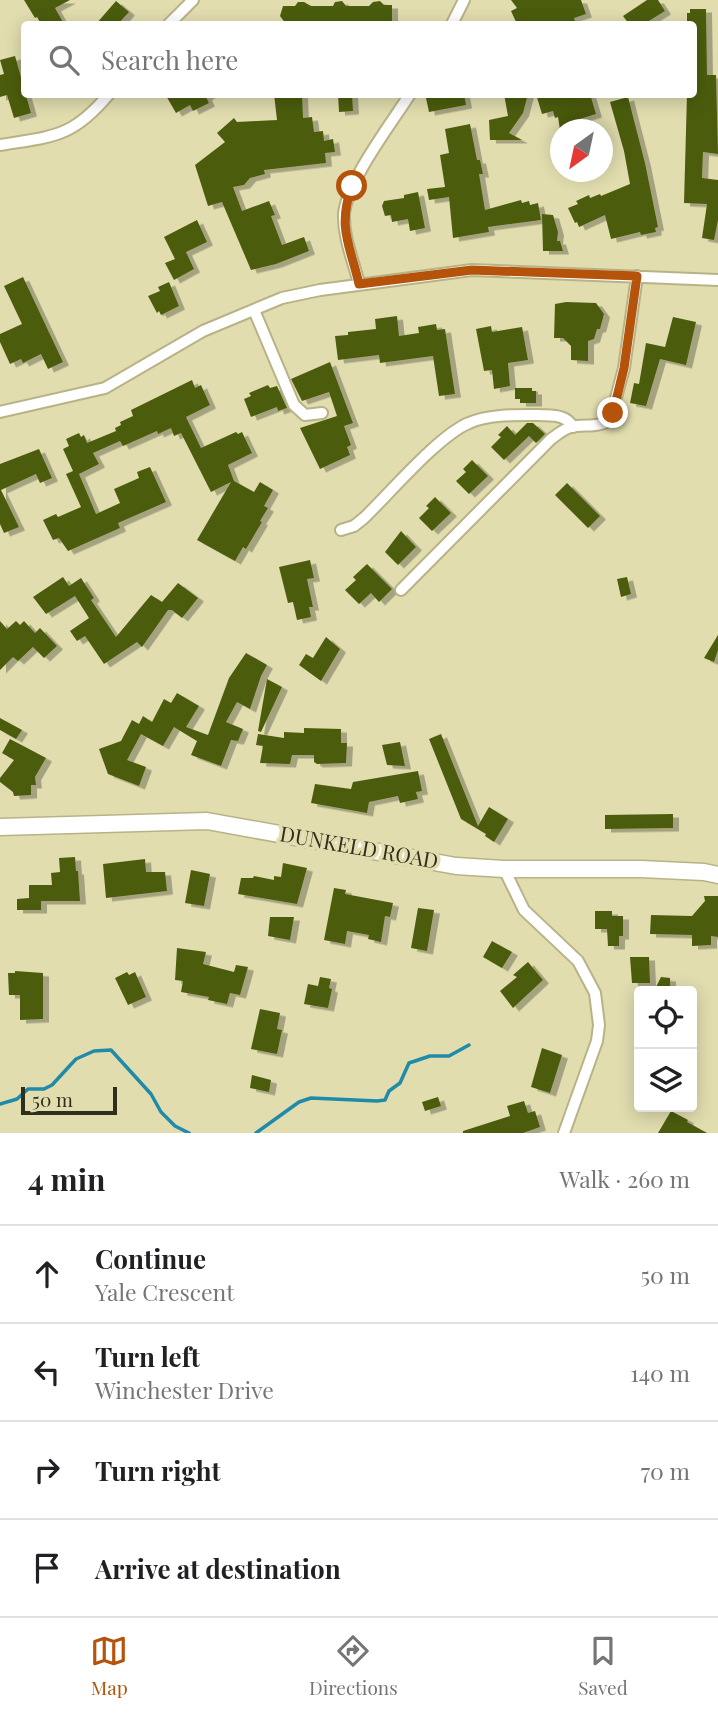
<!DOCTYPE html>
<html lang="en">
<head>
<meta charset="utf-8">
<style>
  body { margin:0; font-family:"Playfair Display",serif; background:#f2f2f2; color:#202124 }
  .controls { position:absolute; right:21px; bottom:21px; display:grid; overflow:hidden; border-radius:7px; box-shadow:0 4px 18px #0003 }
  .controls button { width:63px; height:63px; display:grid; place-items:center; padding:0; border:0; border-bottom:2px solid #e0e0e0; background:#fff; color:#202124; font:35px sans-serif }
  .compass { position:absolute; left:550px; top:119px; width:63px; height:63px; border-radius:50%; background:#fff; box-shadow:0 4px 18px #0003; rotate:213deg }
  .scale { position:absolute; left:21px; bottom:18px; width:96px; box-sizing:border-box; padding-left:7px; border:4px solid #302e1c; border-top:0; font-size:19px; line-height:24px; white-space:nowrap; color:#302e1c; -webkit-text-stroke:5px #e1ddaf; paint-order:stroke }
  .stop { position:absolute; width:21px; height:21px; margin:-16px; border:5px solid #b45309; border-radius:50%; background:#fff }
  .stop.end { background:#b45309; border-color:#fff; box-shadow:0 2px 7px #0008 }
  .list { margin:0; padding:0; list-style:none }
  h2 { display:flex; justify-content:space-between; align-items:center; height:91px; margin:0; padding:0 28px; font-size:30px }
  h2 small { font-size:23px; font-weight:400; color:#757577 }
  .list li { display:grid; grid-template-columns:46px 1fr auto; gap:21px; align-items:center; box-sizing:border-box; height:98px; padding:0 28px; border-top:2px solid #e0e0e0 }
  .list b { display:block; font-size:26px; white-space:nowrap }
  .list p { margin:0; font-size:23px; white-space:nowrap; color:#757577 }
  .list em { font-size:23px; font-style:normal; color:#757577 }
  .icon { flex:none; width:38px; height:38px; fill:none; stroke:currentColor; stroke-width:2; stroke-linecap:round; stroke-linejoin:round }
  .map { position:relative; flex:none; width:718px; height:1133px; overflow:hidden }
  .search { position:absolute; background:#fff; box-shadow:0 4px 18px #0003; left:21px; right:21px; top:21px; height:77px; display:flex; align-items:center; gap:18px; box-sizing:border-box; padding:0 24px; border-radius:7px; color:#757577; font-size:26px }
  .sheet { height:483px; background:#fff }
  nav { display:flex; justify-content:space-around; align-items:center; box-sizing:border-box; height:98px; border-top:2px solid #e0e0e0; background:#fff; font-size:19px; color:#757577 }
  nav a { display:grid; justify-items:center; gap:4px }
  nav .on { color:#b45309 }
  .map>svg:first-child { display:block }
</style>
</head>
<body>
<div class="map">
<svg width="718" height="1133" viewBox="0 0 718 1133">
  <defs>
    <filter id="shadow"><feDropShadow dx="6" dy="3.5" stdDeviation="0" flood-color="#0004"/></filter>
  </defs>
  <rect width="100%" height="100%" fill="#e1ddaf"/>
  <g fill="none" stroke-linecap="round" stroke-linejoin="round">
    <!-- stream -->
    <path stroke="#208aa9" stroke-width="3.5" d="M0,1104L17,1099L28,1089H44L52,1085L76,1059L94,1051L111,1050L151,1094L161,1112L175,1126L189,1133
      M256,1133L299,1102L311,1098L377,1101L385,1100L389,1091L400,1083L409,1063L430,1056H449L469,1045"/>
  </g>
  <!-- building -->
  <path fill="#4b5d0f" filter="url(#shadow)" d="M24,0H70L55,8L64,24H41L37,17L35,18Z
    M511,0H581L586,14L574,18L576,24H517L511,11L517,8Z
    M647,0H658L665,11L644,24H629L623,16Z
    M116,1L129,12L118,24H96Z
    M342,1L346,6H369L373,2L380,1L384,5H392V24H286L280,16L283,6H295L298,2H304L311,6H333L335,2Z
    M690,9H706L707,75H716L718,154L703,152L702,178L718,180V220L714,240L702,238L707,204L684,203L687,94H694V24H687V13H690Z
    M15,56L31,113L14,118L7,95L0,97V75L4,74L0,60Z
    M165,94H210L206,97L209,103L193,111L190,105L176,113Z
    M274,94H302L303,118L312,117L314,132L323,131L324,141L333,139L335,152L325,153L326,163L264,170L265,174L250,178L244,185L233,187L242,211L269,201L275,215L271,216L282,245L304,237L309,251L276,264L251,270L222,202L208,206L195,165L225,142L217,133L234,118L237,122L277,120Z
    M338,94H352L353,111L339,112Z
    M453,94H464L466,105L429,112L426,98Z
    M504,94H528L523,113L509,133L522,140H490L489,120L508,116Z
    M536,94H590L596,114L573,121L574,127L560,130L558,117L555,118L553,111L542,114Z
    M628,97L645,163L658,227L655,228L656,232L641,235L640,232L611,239L605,215L579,227L577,222L575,223L568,208L578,204L576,201L589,195L590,198L600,194L601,196L630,184L624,151L610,102Z
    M470,124L477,160H480L483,174H479L485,210L521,200L522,203L529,201L530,205L538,203L541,220L488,227L489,232L453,238L449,197L429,200L427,189L445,187L440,155L449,153L445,129Z
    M418,192L425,228L410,231L408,219L392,222L391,215L385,216L382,206L384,201L404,198V195Z
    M542,214L553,215L558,232L557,241H560L563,251H543Z
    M197,220L207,242L186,252L194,269L174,280L165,263L175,259L164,237Z
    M23,277L63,362L48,369L41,354L23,363L21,359L10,364L0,342V334L22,324L4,286Z
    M169,282L179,306L161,315L159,311L157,313L148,296L160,291L158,287Z
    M566,302L596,303L604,314L600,329H597L594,339L588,341V361L571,360V346L563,338H554L555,304Z
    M397,316L399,336L419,333L418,327L436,324L437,330L445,329L455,394L439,396L433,356L380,363L379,355L338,360L335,336L348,335V332L376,329L375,319Z
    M673,317L696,322L686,365L660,359L646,406L630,403L634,383L639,384L646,343L665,347Z
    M491,326L492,332L522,327L528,360L508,363L510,386L494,389L492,370L484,371L476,329Z
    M330,362L353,423L344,426L351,445L347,447L350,455L320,469L300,428L337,416L329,392L302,401L291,379Z
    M192,380L195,388L201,385L210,405L186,417L201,448L236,432L238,434L242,432L252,453L228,465L234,481L254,492L260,482L273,490L264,506L268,508L260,521L262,522L246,549L243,547L235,561L197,540L231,482L211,492L181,433L174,436L171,428L158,434L157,431L123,446L120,441L93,453L99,464L79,474L96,514L120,503L114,489L139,478L137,472L150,467L166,502L118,523L120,528L68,551L59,538L53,540L43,520L56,514L58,517L81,507L66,474L73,471L63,449L69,446L66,439L79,433L81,437L84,435L87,443L116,431L115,428L121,425L120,422L133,416L131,410Z
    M268,385L270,388L277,386L287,408L278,411L277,407L251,417L244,399L251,396L249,393Z
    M515,388H532V391H536V403H520V399H515Z
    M527,423H533L545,434L536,443L529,436L504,460L491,447L501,437L498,435L507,426L515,435Z
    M39,449L52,478L40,483L36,474L1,490L19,527L4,533L0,524V464Z
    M472,460L488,476L469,494L456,481L466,472L463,469Z
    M567,483L600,516L588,528L555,495Z
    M435,497L451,513L432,531L419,518L429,508L426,506Z
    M401,531L416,547L398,565L385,552Z
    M310,560L314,578L307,579L313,607H309L311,617L297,620L293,602L288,603L279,567Z
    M367,564L392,589L379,602L371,593L359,604L345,590L356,580L353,577Z
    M63,577L69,586L81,578L94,598L91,600L116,637L151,595L162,602L178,583L198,598L182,618L172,610H168L142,647L137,642L104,664L85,636L77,641L70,631L89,618L75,596L46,614L33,597Z
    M627,577L631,594L621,597L617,579Z
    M0,621L7,629L16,621L20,625L24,621L35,633L40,628L57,646L44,658L33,647L18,661L13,657L0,670Z
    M718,635V650L714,662L704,658Z
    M326,637L340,649L321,681L299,665L306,654L313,658Z
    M246,653L267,665L261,676L250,709L237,702L226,722L243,729L238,741L231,740L221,766L191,755L197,741L174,727L163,746L141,734L127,760L146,767L139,786L108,774L99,749L121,741L132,720L139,724L143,716L152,722L164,699L171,703L177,693L199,706L186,727L208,735L229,678Z
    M267,679L282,687L261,732L258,731Z
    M0,718L22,730L16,739L0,730Z
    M304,728L341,729V743H347L346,763L317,764L314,762V755H292L290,764L260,763L263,746L256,745L258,734L284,738V732L304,733Z
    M441,734L478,826L489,807L508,819L494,842L485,836L486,834L461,819L429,739Z
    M10,739L46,758L35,777L36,785H31V795L14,796L13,792L0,782V778L14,760L2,753Z
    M400,742L405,766L387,765L382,745Z
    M418,771L422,791L416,792L418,799L400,803L398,796L369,802L367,813L311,803L315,784L351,789L353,782Z
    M673,814V828L605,829V815Z
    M75,857L76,871H78L80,901H41V910H17V899L29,898V885H52L51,873L60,872L59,858Z
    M145,859L146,872H165L167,891L106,898L103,864Z
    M283,863L307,868L297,904L238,894L241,878H253L254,876L274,880V876L281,877Z
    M191,870L210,874L204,906L185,903Z
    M334,888L346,890L345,894L393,903L390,917L385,916L381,942L368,939L369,935L347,931L345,944L324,940Z
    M704,896H718V937L711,936V945L692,946V935L650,934L651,915L692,916L705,901Z
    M418,908L434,910L427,951L411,948Z
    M595,911H612V916H623V936H619V946H608L607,929H595Z
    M270,917H294L290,940L268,936Z
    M492,941L512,952L502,968L483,957Z
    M177,948L206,952L203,964L234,972L236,965L248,967L240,995L230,993L227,1004L208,1000L209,997L181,992L183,981L175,980Z
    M630,957H649L650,983H632Z
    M528,962L543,980L513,1008L500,991L517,977L513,975Z
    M15,971L43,973V1019L20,1020V995H9L8,973H15Z
    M127,972L129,975L135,972L146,997L128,1005L115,978Z
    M320,977L331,979L329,988L332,989L328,1008L304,1004L308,984L318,986Z
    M661,977L670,978V991H654Z
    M260,1009L280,1013L277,1029L282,1030L277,1054L251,1049Z
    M542,1048L562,1055L550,1093L531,1087Z
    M252,1075L271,1080L269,1092L250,1088Z
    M438,1097L441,1106L425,1111L422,1102Z
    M524,1101L528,1113L535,1111L540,1127L523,1133H463V1131L510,1116L507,1106Z
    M671,1111L688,1120L687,1122L707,1133H658Z"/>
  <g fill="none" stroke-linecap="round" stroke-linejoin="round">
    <!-- minor casing -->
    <g stroke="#b8b387" stroke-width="14">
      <path id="minor" d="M169,24L193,0
        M452,24L464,0
        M0,145C54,136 72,138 109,94
        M359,284C354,262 343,238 344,214C347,181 391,124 410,94
        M254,310L294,405L305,415L322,413
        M0,412L105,388L203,331L282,298L320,290L472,270L718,280
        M341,530L354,526L364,518C389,494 439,435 469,423C489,414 517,415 539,415C552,416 566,414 573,427
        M401,590L551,439C557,435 563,429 571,427C584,424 598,428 610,420L624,368L637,276
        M504,869L524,910L578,961L595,993L599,1025L597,1041L564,1133"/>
    </g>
    <!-- secondary casing -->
    <g stroke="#b8b387" stroke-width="19">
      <path id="secondary" d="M0,827L207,821L456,866L504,869H641L704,872L718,875"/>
    </g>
    <!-- minor -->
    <use href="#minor" stroke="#fff" stroke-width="10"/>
    <!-- secondary -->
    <use href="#secondary" stroke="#fff" stroke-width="16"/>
  </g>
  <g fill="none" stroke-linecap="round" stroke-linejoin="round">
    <!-- route -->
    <path stroke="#b45309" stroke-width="9" d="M352,186C337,227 350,245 359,284L472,270L637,276L624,368L613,413"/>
  </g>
  <g text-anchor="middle" stroke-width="7" stroke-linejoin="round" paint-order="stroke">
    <!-- street labels -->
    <g font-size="21" fill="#302e1c" stroke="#e1ddaf">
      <text transform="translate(359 848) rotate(10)" y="7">DUNKELD ROAD</text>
    </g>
  </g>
</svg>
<div class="controls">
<button><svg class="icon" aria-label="locate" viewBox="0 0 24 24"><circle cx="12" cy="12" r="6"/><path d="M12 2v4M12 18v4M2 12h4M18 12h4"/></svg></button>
<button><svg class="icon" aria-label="layers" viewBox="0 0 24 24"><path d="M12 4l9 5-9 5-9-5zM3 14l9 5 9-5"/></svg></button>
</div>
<svg class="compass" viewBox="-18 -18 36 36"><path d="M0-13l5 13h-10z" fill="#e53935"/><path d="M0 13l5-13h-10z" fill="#757577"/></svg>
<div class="scale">50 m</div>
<div class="stop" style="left:352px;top:186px"></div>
<div class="stop end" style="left:613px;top:413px"></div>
<div class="search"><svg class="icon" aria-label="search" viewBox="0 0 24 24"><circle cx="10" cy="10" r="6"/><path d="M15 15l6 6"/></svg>Search here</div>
</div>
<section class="sheet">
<h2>4 min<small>Walk · 260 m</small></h2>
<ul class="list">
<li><svg class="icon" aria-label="ahead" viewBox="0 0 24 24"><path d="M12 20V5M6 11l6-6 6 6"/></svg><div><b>Continue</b><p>Yale Crescent</p></div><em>50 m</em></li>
<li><svg class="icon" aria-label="left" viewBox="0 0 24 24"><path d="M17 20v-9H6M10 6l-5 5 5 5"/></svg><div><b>Turn left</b><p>Winchester Drive</p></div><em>140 m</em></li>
<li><svg class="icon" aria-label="right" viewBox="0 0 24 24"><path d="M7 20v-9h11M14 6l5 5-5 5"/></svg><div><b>Turn right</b></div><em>70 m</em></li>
<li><svg class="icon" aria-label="arrive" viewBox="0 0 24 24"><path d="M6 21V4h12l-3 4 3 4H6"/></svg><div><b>Arrive at destination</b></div></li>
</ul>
</section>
<nav>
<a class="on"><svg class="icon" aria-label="map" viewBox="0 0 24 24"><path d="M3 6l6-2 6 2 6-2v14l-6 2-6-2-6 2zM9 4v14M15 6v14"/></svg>Map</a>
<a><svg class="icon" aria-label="directions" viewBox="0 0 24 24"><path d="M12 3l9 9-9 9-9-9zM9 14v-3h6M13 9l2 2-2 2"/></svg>Directions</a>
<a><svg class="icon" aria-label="saved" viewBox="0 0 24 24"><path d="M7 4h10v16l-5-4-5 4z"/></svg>Saved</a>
</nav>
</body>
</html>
